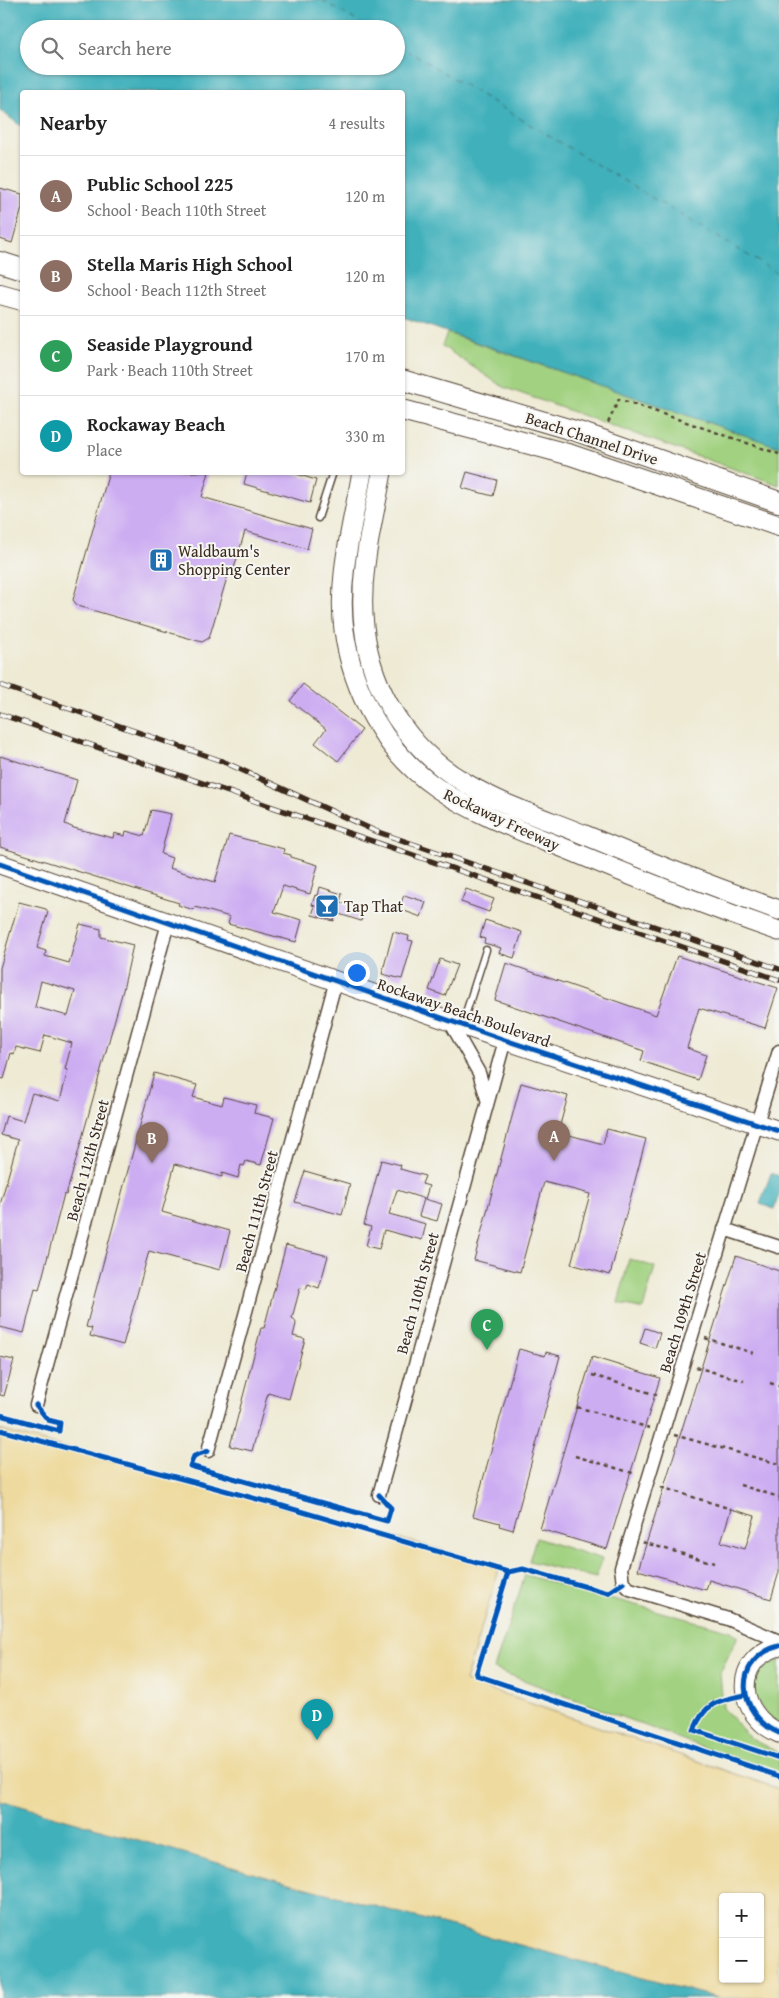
<!DOCTYPE html>
<html lang="en">
<head>
<meta charset="utf-8">
<style>
  body { margin:0; font-family:"Gentium Book Plus",serif; background:#f6f6f6; color:#222 }
  .controls { position:absolute; right:15px; bottom:15px; display:grid; overflow:hidden; border-radius:5px; box-shadow:0 1px 4px #0004 }
  .controls button { width:45px; height:45px; display:grid; place-items:center; padding:0; border:0; border-bottom:1px solid #e0e0e0; background:#fff; color:#222; font:25px sans-serif }
  .you { position:absolute; left:356px; top:972px; width:18px; height:18px; margin:-12px; border:4px solid #fff; border-radius:50%; background:#1a73e8; box-shadow:0 0 0 8px #1a73e833 }
  .badge { display:grid; place-items:center; width:32px; height:32px; border-radius:50%; background:#111827; color:#fff; font-size:16px; font-weight:700 }
  .pin { position:absolute; translate:-50% -41px; filter:drop-shadow(0 1px 2px #0008) }
  .pin::after { content:''; position:absolute; top:26px; width:18px; height:15px; background:inherit; clip-path:polygon(0 0,100% 0,50% 100%) }
  .list { margin:0; padding:0; list-style:none }
  h2 { display:flex; justify-content:space-between; align-items:center; height:65px; margin:0; padding:0 20px; font-size:21px }
  h2 small { font-size:16px; font-weight:400; color:#767676 }
  .list li { display:grid; grid-template-columns:32px 1fr auto; gap:15px; align-items:center; box-sizing:border-box; height:80px; padding:0 20px; border-top:1px solid #e0e0e0 }
  .list b { display:block; font-size:19px; white-space:nowrap }
  .list p { margin:0; font-size:16px; white-space:nowrap; color:#767676 }
  .list em { font-size:16px; font-style:normal; color:#767676 }
  .icon { flex:none; width:28px; height:28px; fill:none; stroke:currentColor; stroke-width:2; stroke-linecap:round; stroke-linejoin:round }
  .map { position:relative; flex:none; width:779px; height:1998px; overflow:hidden }
  .search { position:absolute; background:#fff; box-shadow:0 1px 4px #0004; left:20px; top:20px; width:385px; height:55px; display:flex; align-items:center; gap:12px; box-sizing:border-box; padding:0 18px; border-radius:28px; color:#767676; font-size:19px }
  .panel { position:absolute; background:#fff; box-shadow:0 1px 4px #0004; left:20px; top:90px; width:385px; height:385px; border-radius:5px }
  .map>svg:first-child { display:block }
</style>
</head>
<body>
<div class="map">
<svg width="779" height="1998" viewBox="0 0 779 1998">
  <rect width="100%" height="100%" fill="#f6f6f2"/>
  <filter id="ink" filterUnits="userSpaceOnUse"><feTurbulence type="fractalNoise" baseFrequency=".02" numOctaves="2"/><feDisplacementMap in="SourceGraphic" scale="10" xChannelSelector="R" yChannelSelector="G"/><feConvolveMatrix kernelMatrix="1 2 1 2 8 2 1 2 1" color-interpolation-filters="sRGB"/></filter>
  <filter id="wash" filterUnits="userSpaceOnUse"><feTurbulence type="fractalNoise" baseFrequency=".0096" numOctaves="4" result="noise"/><feDisplacementMap in="SourceGraphic" scale="20" xChannelSelector="R" yChannelSelector="G"/><feGaussianBlur stdDeviation="1.12" result="paint"/><feColorMatrix in="noise" values="0 0 0 0 0 0 0 0 0 0 0 0 0 0 0 0 0 1.4 0 .05"/><feComposite in="paint" operator="in"/></filter>
  <g filter="url(#wash)">
    <rect width="100%" height="100%" fill="#eeead4"/>
    <!-- green -->
    <path fill="#a2d281" stroke="#6e7e50" d="M447,333L779,447V485L503,387L442,346Z
      M629,1259L655,1267L643,1309L618,1303Z
      M536,1538L602,1559L596,1578L529,1561Z
      M525,1575L731,1631L738,1636L720,1673L723,1708L751,1739L779,1753V1776L494,1669Z
      M779,1660V1724L769,1718L752,1694C755,1676 761,1665 779,1660Z"/>
    <!-- sand -->
    <path fill="#eeda9e" stroke="#94825e" fill-rule="evenodd" d="M0,1430L500,1566L465,1681L779,1789V1998H717L270,1878L0,1800ZM723,1897H760V1979H723Z"/>
    <!-- water -->
    <path fill="#40b0bb" stroke="#3e6d6c" fill-rule="evenodd" d="M0,0H779V447L403,317L402,92H22V127L0,110ZM29,29H396V66H29Z
      M771,1173L779,1176V1195L774,1209L760,1204Z
      M0,1800L270,1878L717,1998H0Z"/>
    <g fill="none" stroke-linecap="round" stroke-linejoin="round">
      <!-- ferry -->
      <path stroke="#3d5955" stroke-width="1" stroke-dasharray="6 5" stroke-linecap="butt" d="M322,0L370,29
        M396,44L779,274"/>
    </g>
    <g id="blocks">
      <!-- building -->
      <path fill="#cdadf2" fill-rule="evenodd" d="M0,188L22,194V208L12,243L0,239Z
        M109,472H209L202,497L312,529L307,549L245,531L233,572L229,571L209,638L202,642L78,606L73,600Z
        M247,472H290L316,480L310,503L244,484Z
        M467,472L497,480L493,496L462,488Z
        M303,684L362,730L338,761L315,743L326,729L290,701Z
        M0,756L77,780L65,824L74,828L113,838L114,833L125,836L126,831L144,836L151,810L171,814L161,854L172,858L169,868L215,882L229,835L284,849L283,853L291,855V857L318,865L310,894L283,886L274,912L302,920L296,942L228,924L230,917L195,907L194,910L178,905L179,903L0,847Z
        M320,887L342,894L340,902L365,909L361,921L336,913L334,921L312,915L315,906L312,905L315,895L318,896Z
        M466,889L494,899L489,912L461,902Z
        M404,895L426,902L421,917L399,909Z
        M19,902L46,909L48,912L37,948L46,951L45,956L69,963L80,924L101,929V937L133,945L123,990L71,1178L66,1195L64,1194L39,1290L35,1289L24,1333L0,1327V1205L18,1140L1,1135L6,1116L23,1121L32,1093L60,1101L68,1070L65,1069L72,1043L45,1035L40,1053L16,1047L14,1054L11,1053L4,1079L0,1078V968ZM41,981L75,991L68,1016L35,1007Z
        M485,920L522,932L514,958L499,953L501,948L484,943L485,939L480,937Z
        M393,932L409,936L408,940L413,941L402,979L382,974Z
        M677,956L778,988L765,1028L699,1008L687,1048L706,1055L698,1080L641,1061L644,1051L495,1000L506,963L656,1015Z
        M440,959L457,965L445,996L429,990Z
        M154,1073L197,1085L193,1097L222,1105L224,1097L256,1105L254,1113L274,1118L261,1165L246,1161L244,1166L241,1165L238,1178L222,1173V1177L175,1164L162,1212L230,1231L220,1270L149,1251L123,1345L90,1336L92,1328L86,1327Z
        M521,1083L568,1096L558,1132L603,1144L607,1129L646,1139L610,1275L571,1264L590,1194L544,1182L520,1272L474,1260Z
        M381,1160L401,1165L400,1169L425,1176L422,1184L429,1186L425,1199L397,1190L389,1214L426,1224L422,1240L384,1230L379,1249L366,1246L371,1227L364,1225Z
        M305,1171L350,1184L342,1215L295,1202Z
        M424,1199L442,1204L437,1221L419,1216Z
        M286,1245L328,1256L319,1288L308,1284L306,1289L300,1288L292,1318L295,1320L296,1324L293,1336L305,1339L289,1399L268,1393L252,1451L230,1446L261,1328H264Z
        M736,1256L779,1271V1572L771,1599L709,1580L706,1590L638,1570ZM731,1509L755,1516L745,1549L721,1542Z
        M645,1328L660,1333L655,1348L640,1343Z
        M519,1349L545,1356L546,1352L560,1356L513,1530L499,1526L500,1523L473,1516Z
        M0,1357L14,1360L4,1396L0,1395Z
        M592,1357L660,1378L607,1549L540,1529Z"/>
    </g>
  </g>
  <g filter="url(#ink)">
    <use href="#blocks" fill-opacity="0" stroke="#564739" stroke-width="1"/>
    <g fill="none" stroke-linecap="round" stroke-linejoin="round">
      <!-- lane casing -->
      <g stroke="#564739" stroke-width="9">
        <path id="lane" d="M318,518L333,472
          M463,1022L486,950"/>
      </g>
      <!-- street casing -->
      <g stroke="#564739" stroke-width="15">
        <path id="street" d="M449,1020L479,1073L487,1099
          M779,1051L621,1568L623,1583L630,1589L728,1619L779,1641
          M724,1229L779,1247
          M36,1405L168,923
          M208,1451L336,980
          M379,1495L505,1040"/>
      </g>
      <!-- secondary casing -->
      <g stroke="#564739" stroke-width="21">
        <path id="secondary" d="M362,472C353,523 337,578 344,630C352,691 385,753 437,788C481,818 533,835 581,855C646,882 712,908 779,931
          M382,472C373,522 358,575 364,626C371,692 409,751 467,784C504,806 546,819 585,835C649,862 714,887 779,910
          M0,864L505,1040L779,1131
          M779,1646C731,1659 737,1715 779,1733"/>
      </g>
      <!-- primary casing -->
      <g stroke="#564739" stroke-width="22">
        <path id="primary" d="M0,262L22,269
          M0,294L22,300
          M402,380L582,433L779,502
          M402,410L571,455L779,526"/>
      </g>
      <!-- path -->
      <path stroke="#564739" stroke-width="2.5" stroke-dasharray="4 4" stroke-linecap="butt" d="M608,423L619,399L779,454
        M705,1338L753,1353
        M696,1367L744,1381
        M592,1375L660,1396
        M770,1383L779,1386
        M577,1407L650,1428
        M674,1435L779,1464
        M575,1456L636,1474
        M740,1485L779,1497
        M661,1487L731,1509
        M642,1542L714,1563"/>
      <!-- lane -->
      <use href="#lane" stroke="#fff" stroke-width="6"/>
      <!-- street -->
      <use href="#street" stroke="#fff" stroke-width="12"/>
      <!-- secondary -->
      <use href="#secondary" stroke="#fff" stroke-width="19"/>
      <!-- primary -->
      <use href="#primary" stroke="#fff" stroke-width="20"/>
      <!-- rail casing -->
      <g stroke="#3b2a1e" stroke-width="5.5">
        <path id="rail" d="M0,685L222,761L375,831L779,969
          M0,714L779,980"/>
      </g>
      <!-- rail -->
      <use href="#rail" stroke="#f6f6f2" stroke-width="4" stroke-dasharray="11" stroke-linecap="butt"/>
      <!-- cycleway casing -->
      <g stroke="#f6f6f2" stroke-width="8">
        <path id="cycleway" d="M0,864L505,1040L779,1131
          M0,1415L59,1431L60,1423L48,1420L36,1405
          M0,1430L279,1505L508,1572L523,1569L608,1593L623,1583
          M208,1451L194,1456L190,1466L387,1521L391,1508L379,1495
          M508,1572L476,1675L779,1776
          M779,1646C731,1659 737,1715 779,1733
          M745,1695C719,1700 705,1702 694,1730L779,1758"/>
      </g>
      <!-- cycleway -->
      <use href="#cycleway" stroke="#0057b8" stroke-width="5"/>
    </g>
  </g>
  <!-- icons -->
  <defs>
    <g id="building-square" transform="scale(1.25)"><rect x="-9" y="-9" width="18" height="18" rx="4" fill="#1f6fb2" stroke="#f6f6f2"/><path d="M-4-6H4V6H1V3H-1V6H-4ZM-2.5-4.3h1.7v1.8h-1.7ZM.8-4.3h1.7v1.8H.8ZM-2.5-1h1.7V.8h-1.7ZM.8-1h1.7V.8H.8Z" fill="#fff"/></g>
    <g id="bar-square" transform="scale(1.25)"><rect x="-9" y="-9" width="18" height="18" rx="4" fill="#1f6fb2" stroke="#f6f6f2"/><path d="M-6-5H6L.8 .8V4.5H3.5V6h-7V4.5H-.8V.8Z" fill="#fff"/></g>
  </defs>
  <g fill-rule="evenodd">
    <use href="#building-square" x="161" y="560"/>
    <use href="#bar-square" x="327" y="906"/>
  </g>
  <g text-anchor="middle" stroke-width="4" stroke-linejoin="round" paint-order="stroke">
    <!-- street labels -->
    <g font-size="16" fill="#3b2a1e" stroke="#f6f6f2">
      <text transform="translate(592 438) rotate(18)" y="6">Beach Channel Drive</text>
      <text transform="translate(502 819) rotate(25)" y="6">Rockaway Freeway</text>
      <text transform="translate(464 1012) rotate(19)" y="6">Rockaway Beach Boulevard</text>
      <text transform="translate(87 1160) rotate(-75)" y="6">Beach 112th Street</text>
      <text transform="translate(256 1211) rotate(-75)" y="6">Beach 111th Street</text>
      <text transform="translate(417 1293) rotate(-75)" y="6">Beach 110th Street</text>
      <text transform="translate(682 1312) rotate(-73)" y="6">Beach 109th Street</text>
    </g>
    <!-- poi labels -->
    <g font-size="16" fill="#3b2a1e" stroke="#f6f6f2" text-anchor="start">
      <text x="178" y="557">Waldbaum's<tspan x="178" dy="18">Shopping Center</tspan></text>
      <text x="344" y="912">Tap That</text>
    </g>
  </g>
</svg>
<div class="controls">
<button>+</button>
<button>−</button>
</div>
<div class="you"></div>
<div class="pin badge" style="left:554px;top:1161px;background:#8d6e63">A</div>
<div class="pin badge" style="left:152px;top:1163px;background:#8d6e63">B</div>
<div class="pin badge" style="left:487px;top:1350px;background:#2e9e5b">C</div>
<div class="pin badge" style="left:317px;top:1740px;background:#0f9aa8">D</div>
<div class="search"><svg class="icon" aria-label="search" viewBox="0 0 24 24"><circle cx="10" cy="10" r="6"/><path d="M15 15l6 6"/></svg>Search here</div>
<section class="panel">
<h2>Nearby<small>4 results</small></h2>
<ul class="list">
<li><span class="badge" style="background:#8d6e63">A</span><div><b>Public School 225</b><p>School · Beach 110th Street</p></div><em>120 m</em></li>
<li><span class="badge" style="background:#8d6e63">B</span><div><b>Stella Maris High School</b><p>School · Beach 112th Street</p></div><em>120 m</em></li>
<li><span class="badge" style="background:#2e9e5b">C</span><div><b>Seaside Playground</b><p>Park · Beach 110th Street</p></div><em>170 m</em></li>
<li><span class="badge" style="background:#0f9aa8">D</span><div><b>Rockaway Beach</b><p>Place</p></div><em>330 m</em></li>
</ul>
</section>
</div>
</body>
</html>
